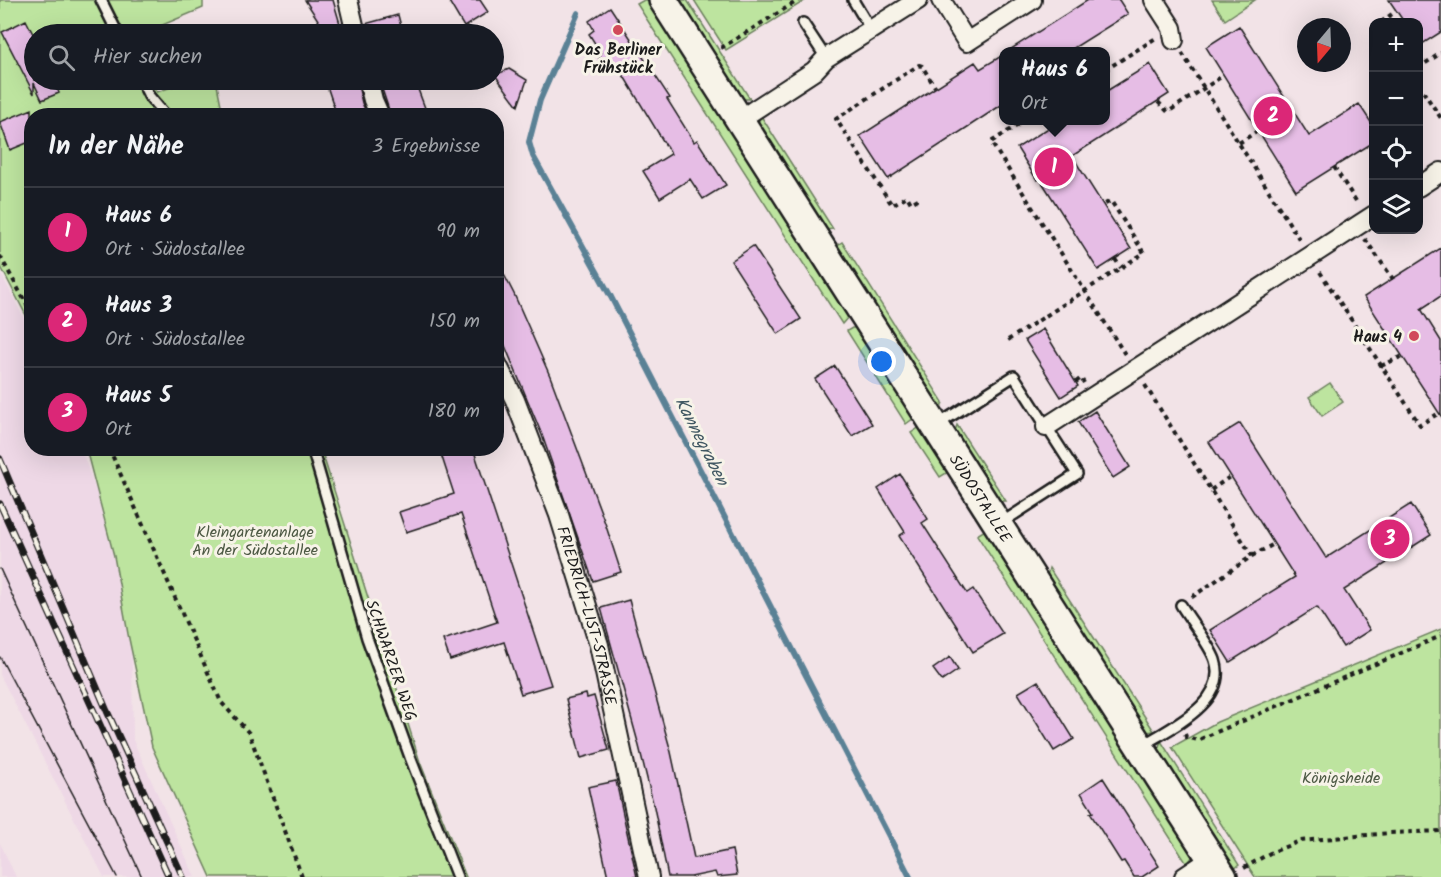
<!DOCTYPE html>
<html lang="de">
<head>
<meta charset="utf-8">
<style>
  body { margin:0; font-family:Kalam,sans-serif; background:#242831; color:#f1f3f6 }
  .controls { position:absolute; right:18px; top:18px; display:grid; overflow:hidden; border-radius:12px; box-shadow:0 6px 24px #0002 }
  .controls button { width:54px; height:54px; display:grid; place-items:center; padding:0; border:0; border-bottom:2px solid #363941; background:#171b24; color:#f1f3f6; font:30px sans-serif }
  .compass { position:absolute; left:1297px; top:18px; width:54px; height:54px; border-radius:50%; background:#171b24; box-shadow:0 6px 24px #0002; rotate:199deg }
  .you { position:absolute; left:882px; top:362px; width:21px; height:21px; margin:-15px; border:4px solid #fff; border-radius:50%; background:#1a73e8; box-shadow:0 0 0 9px #1a73e833 }
  .badge { display:grid; place-items:center; width:39px; height:39px; border-radius:50%; background:#db2777; color:#fff; font-size:20px; font-weight:700 }
  .pin { position:absolute; translate:-50% -50%; border:3px solid #fff; box-shadow:0 2px 6px #0006 }
  .popup { position:absolute; left:999px; top:47px; width:111px; height:78px; box-sizing:border-box; display:grid; place-content:center; border-radius:12px; background:#171b24; filter:drop-shadow(0 2px 4px #0005); font-size:20px; white-space:nowrap; color:#9ea1a6 }
  .popup b { font-size:22px; color:#f1f3f6 }
  .popup::after { content:''; position:absolute; left:50%; top:100%; margin-left:-12px; border:12px solid transparent; border-top-color:#171b24 }
  .list { margin:0; padding:0; list-style:none }
  h2 { display:flex; justify-content:space-between; align-items:center; height:78px; margin:0; padding:0 24px; font-size:26px }
  h2 small { font-size:20px; font-weight:400; color:#9ea1a6 }
  .list li { display:grid; grid-template-columns:39px 1fr auto; gap:18px; align-items:center; box-sizing:border-box; height:90px; padding:0 24px; border-top:2px solid #363941 }
  .list b { display:block; font-size:22px; white-space:nowrap }
  .list p { margin:0; font-size:20px; white-space:nowrap; color:#9ea1a6 }
  .list em { font-size:20px; font-style:normal; color:#9ea1a6 }
  .icon { flex:none; width:33px; height:33px; fill:none; stroke:currentColor; stroke-width:2; stroke-linecap:round; stroke-linejoin:round }
  .map { position:relative; flex:none; width:1441px; height:877px; overflow:hidden }
  .search { position:absolute; background:#171b24; box-shadow:0 6px 24px #0002; left:24px; top:24px; width:480px; height:66px; display:flex; align-items:center; gap:15px; box-sizing:border-box; padding:0 21px; border-radius:33px; color:#9ea1a6; font-size:22px }
  .panel { position:absolute; background:#171b24; box-shadow:0 6px 24px #0002; left:24px; top:108px; width:480px; height:348px; border-radius:24px }
  .map>svg:first-child { display:block }
</style>
</head>
<body>
<div class="map">
<svg width="1441" height="877" viewBox="0 0 1441 877">
  <rect width="100%" height="100%" fill="#f2e3e7"/>
  <filter id="ink" filterUnits="userSpaceOnUse"><feTurbulence type="fractalNoise" baseFrequency=".0167" numOctaves="2"/><feDisplacementMap in="SourceGraphic" scale="12" xChannelSelector="R" yChannelSelector="G"/><feConvolveMatrix kernelMatrix="1 2 1 2 8 2 1 2 1" color-interpolation-filters="sRGB"/></filter>
  <g filter="url(#ink)">
    <!-- built -->
    <path fill="#eed8e6" d="M0,272L31,332L32,448L81,449L131,586L133,740L195,877H104L0,675Z
      M0,843L16,877H0Z"/>
    <!-- green -->
    <path fill="#bde49f" stroke="#6c805e" stroke-width="1.5" d="M0,0H203V8L141,34H34V80H151L157,92L191,80H216L223,115L32,116L31,325L0,265Z
      M644,0H647L849,316L842,324L637,4Z
      M679,0H687L750,99H743Z
      M694,0H806L726,50Z
      M1212,0H1255L1225,20Z
      M761,116L833,229L826,230L758,123Z
      M842,242L943,402L941,409L836,246Z
      M852,328H856L914,418L906,424L847,331Z
      M1330,383L1343,402L1322,416L1309,397Z
      M957,425L1006,501H999L955,431Z
      M920,427L948,472L940,477L911,433Z
      M86,449H321L420,762L466,877H211L152,747L128,634L114,556Z
      M985,530L1193,856L1187,864L977,535Z
      M1049,568L1154,731L1147,732L1047,576Z
      M1441,629V877H1255L1172,747L1217,722Z
      M1161,741L1239,865L1234,869L1158,749Z"/>
    <g fill="none" stroke-linecap="round" stroke-linejoin="round">
      <!-- stream -->
      <path stroke="#5a8195" stroke-width="6" d="M578,13L540,100L529,142L533,156L611,297L910,877"/>
    </g>
    <!-- building -->
    <path fill="#e6bde5" stroke="#1c1c1c" stroke-width="1.5" d="M305,0H333L343,34H327Z
      M448,0H480L488,12L464,27Z
      M1088,0H1119L1128,14L1069,51H1008Z
      M1389,0H1441V32L1419,46V22H1404Z
      M610,7L670,98L667,99L694,142L697,140L726,185L703,199L690,179L660,198L643,171L671,154L619,68L613,71L606,60L599,59L601,53L589,34L594,30L589,21Z
      M398,15L403,34H367L365,24Z
      M26,20L34,36V80H54L59,93L42,100L34,83V94L2,32Z
      M1239,26L1309,136L1359,104L1374,127V142L1296,191L1206,47Z
      M1003,55V104L888,179L860,136L975,62L980,69Z
      M1150,64L1169,94L1072,156L1131,249L1098,270L1040,179L1037,180L1017,148L1061,120H1105V92Z
      M509,69L527,80L518,106L495,75Z
      M325,80H357L362,103L368,116H337Z
      M379,80H406L407,88L416,84L428,116H391Z
      M32,109V141L10,150L0,122Z
      M753,246L801,319L778,334L731,261Z
      M1441,248V296L1421,309L1441,341V416L1364,297Z
      M496,259L514,294L550,376L605,523L621,572L593,581L542,435L496,324Z
      M1043,329L1078,386L1061,397L1025,340Z
      M835,366L872,424L852,436L815,379Z
      M1095,411L1130,467L1113,478L1078,422Z
      M1240,423L1326,558L1411,504L1431,535L1344,590L1370,630L1343,647L1317,607L1230,662L1210,630L1295,577L1209,442Z
      M439,448H473L551,685L521,694L504,642L450,660L443,640L497,622L461,514L406,532L399,512L454,494Z
      M900,474L928,519L922,523L967,593L973,589L1003,634L973,652L899,536L905,532L878,489Z
      M629,600L671,752L694,858L732,850L737,875L717,877L715,872L691,877H668L654,807L639,746L601,608Z
      M950,657L958,670L942,681L933,669Z
      M1038,681L1074,739L1054,751L1018,693Z
      M586,694L587,698L594,696L609,750L581,758L566,699Z
      M1103,778L1159,866L1142,877H1134L1124,861L1121,862L1090,813L1093,812L1081,793Z
      M616,781L625,823L637,877H608L588,787Z"/>
    <g fill="none" stroke-linecap="round" stroke-linejoin="round">
      <!-- lane casing -->
      <g stroke="#1c1c1c" stroke-width="14">
        <path id="lane" d="M101,0L118,34
          M853,0L871,30
          M803,23L826,58
          M141,80L149,96L166,116
          M937,425L1014,376L1077,474L1001,523
          M312,448L367,638L410,757L457,877
          M1143,745C1172,727 1229,702 1215,660C1210,645 1190,620 1181,605"/>
      </g>
      <!-- street casing -->
      <g stroke="#1c1c1c" stroke-width="22">
        <g id="street">
          <path d="M348,0L356,34"/>
          <path d="M941,0L967,42L1032,0"/>
          <path d="M1154,0L1172,28L1174,40"/>
          <path d="M368,80L373,100L380,116"/>
          <path d="M739,120L814,71L826,58L918,0"/>
          <path d="M1418,187L1441,172"/>
          <path id="s1" d="M496,362L515,400L559,515L599,645L649,877"/>
          <path d="M1046,427L1374,215"/>
          <path d="M1184,877L1211,859"/>
        </g>
      </g>
      <!-- secondary casing -->
      <g stroke="#1c1c1c" stroke-width="32">
        <g id="secondary">
          <path id="s2" d="M663,0L1223,877"/>
        </g>
      </g>
      <!-- path -->
      <path stroke="#1c1c1c" stroke-width="4" stroke-dasharray="4.5 4.5" stroke-linecap="butt" d="M1381,22L1396,11
        M721,48L799,0
        M1182,53L1301,242
        M1418,68L1441,53
        M1105,70L1156,38
        M1418,84L1441,118
        M1158,102L1168,112L1224,75
        M1026,120L991,142L1126,356
        M1239,143L1259,130
        M1334,167L1358,204
        M918,199L911,203L907,196L892,205L836,119L919,65L922,66L935,87
        M1365,239L1393,279
        M0,256L32,314
        M1115,259L1121,268
        M1320,272L1420,425L1439,413
        M1008,340L1144,253L1111,201L1103,205
        M1381,366L1403,356
        M1076,382L1081,378L1084,383
        M1145,385L1252,556L1192,597
        M109,448L221,702L249,733L302,877
        M1211,490L1231,476
        M1252,556L1274,544
        M1185,734L1186,737L1198,740L1441,636
        M1244,868L1270,853L1300,841L1390,833L1441,831"/>
      <!-- lane -->
      <use href="#lane" stroke="#f7f3e8" stroke-width="9"/>
      <!-- street -->
      <use href="#street" stroke="#f7f3e8" stroke-width="18"/>
      <!-- secondary -->
      <use href="#secondary" stroke="#f7f3e8" stroke-width="27"/>
      <!-- tram -->
      <path stroke="#1c1c1c" stroke-width="1.5" d="M0,569L142,877
        M0,657L117,877"/>
      <!-- rail casing -->
      <g stroke="#1c1c1c" stroke-width="7">
        <path id="rail" d="M0,459L107,711L183,877
          M0,504L169,877"/>
      </g>
      <!-- rail -->
      <use href="#rail" stroke="#f7f3e8" stroke-width="4.5" stroke-dasharray="14" stroke-linecap="butt"/>
    </g>
  </g>
  <!-- markers -->
  <g fill="#d1495b" stroke="#f7f3e8" stroke-width="2">
    <circle cx="618" cy="30" r="6"/>
    <circle cx="1414" cy="336" r="6"/>
  </g>
  <g text-anchor="middle" stroke-width="6" stroke-linejoin="round" paint-order="stroke">
    <!-- poi labels -->
    <g font-size="16" font-weight="bold" fill="#1c1c1c" stroke="#f7f3e8">
      <text x="618" y="55">Das Berliner<tspan x="618" dy="18">Frühstück</tspan></text>
      <text x="1402" y="342" text-anchor="end">Haus 4</text>
    </g>
    <!-- street labels -->
    <g font-size="16" fill="#1c1c1c" stroke="#f7f3e8">
      <text dy="6" stroke="none"><textPath href="#s2" startOffset="591">SÜDOSTALLEE</textPath></text>
      <text dy="6" stroke="none"><textPath href="#s1" startOffset="270">FRIEDRICH-LIST-STRASSE</textPath></text>
      <text transform="translate(392 660) rotate(71)" y="6">SCHWARZER WEG</text>
    </g>
    <!-- park labels -->
    <g font-size="16" fill="#4c5843" stroke="#f7f3e8">
      <text x="255" y="537">Kleingartenanlage<tspan x="255" dy="18">An der Südostallee</tspan></text>
      <text x="1341" y="783">Königsheide</text>
    </g>
    <!-- water labels -->
    <g font-size="18" font-style="italic" fill="#405762" stroke="#f7f3e8">
      <text transform="translate(702 441) rotate(63)" y="6">Kannegraben</text>
    </g>
  </g>
</svg>
<div class="controls">
<button>+</button>
<button>−</button>
<button><svg class="icon" aria-label="locate" viewBox="0 0 24 24"><circle cx="12" cy="12" r="6"/><path d="M12 2v4M12 18v4M2 12h4M18 12h4"/></svg></button>
<button><svg class="icon" aria-label="layers" viewBox="0 0 24 24"><path d="M12 4l9 5-9 5-9-5zM3 14l9 5 9-5"/></svg></button>
</div>
<svg class="compass" viewBox="-18 -18 36 36"><path d="M0-13l5 13h-10z" fill="#e53935"/><path d="M0 13l5-13h-10z" fill="#9ea1a6"/></svg>
<div class="you"></div>
<div class="pin badge" style="left:1054px;top:167px">1</div>
<div class="popup"><b>Haus 6</b>Ort</div>
<div class="pin badge" style="left:1273px;top:116px">2</div>
<div class="pin badge" style="left:1390px;top:539px">3</div>
<div class="search"><svg class="icon" aria-label="search" viewBox="0 0 24 24"><circle cx="10" cy="10" r="6"/><path d="M15 15l6 6"/></svg>Hier suchen</div>
<section class="panel">
<h2>In der Nähe<small>3 Ergebnisse</small></h2>
<ul class="list">
<li><span class="badge">1</span><div><b>Haus 6</b><p>Ort · Südostallee</p></div><em>90 m</em></li>
<li><span class="badge">2</span><div><b>Haus 3</b><p>Ort · Südostallee</p></div><em>150 m</em></li>
<li><span class="badge">3</span><div><b>Haus 5</b><p>Ort</p></div><em>180 m</em></li>
</ul>
</section>
</div>
</body>
</html>
